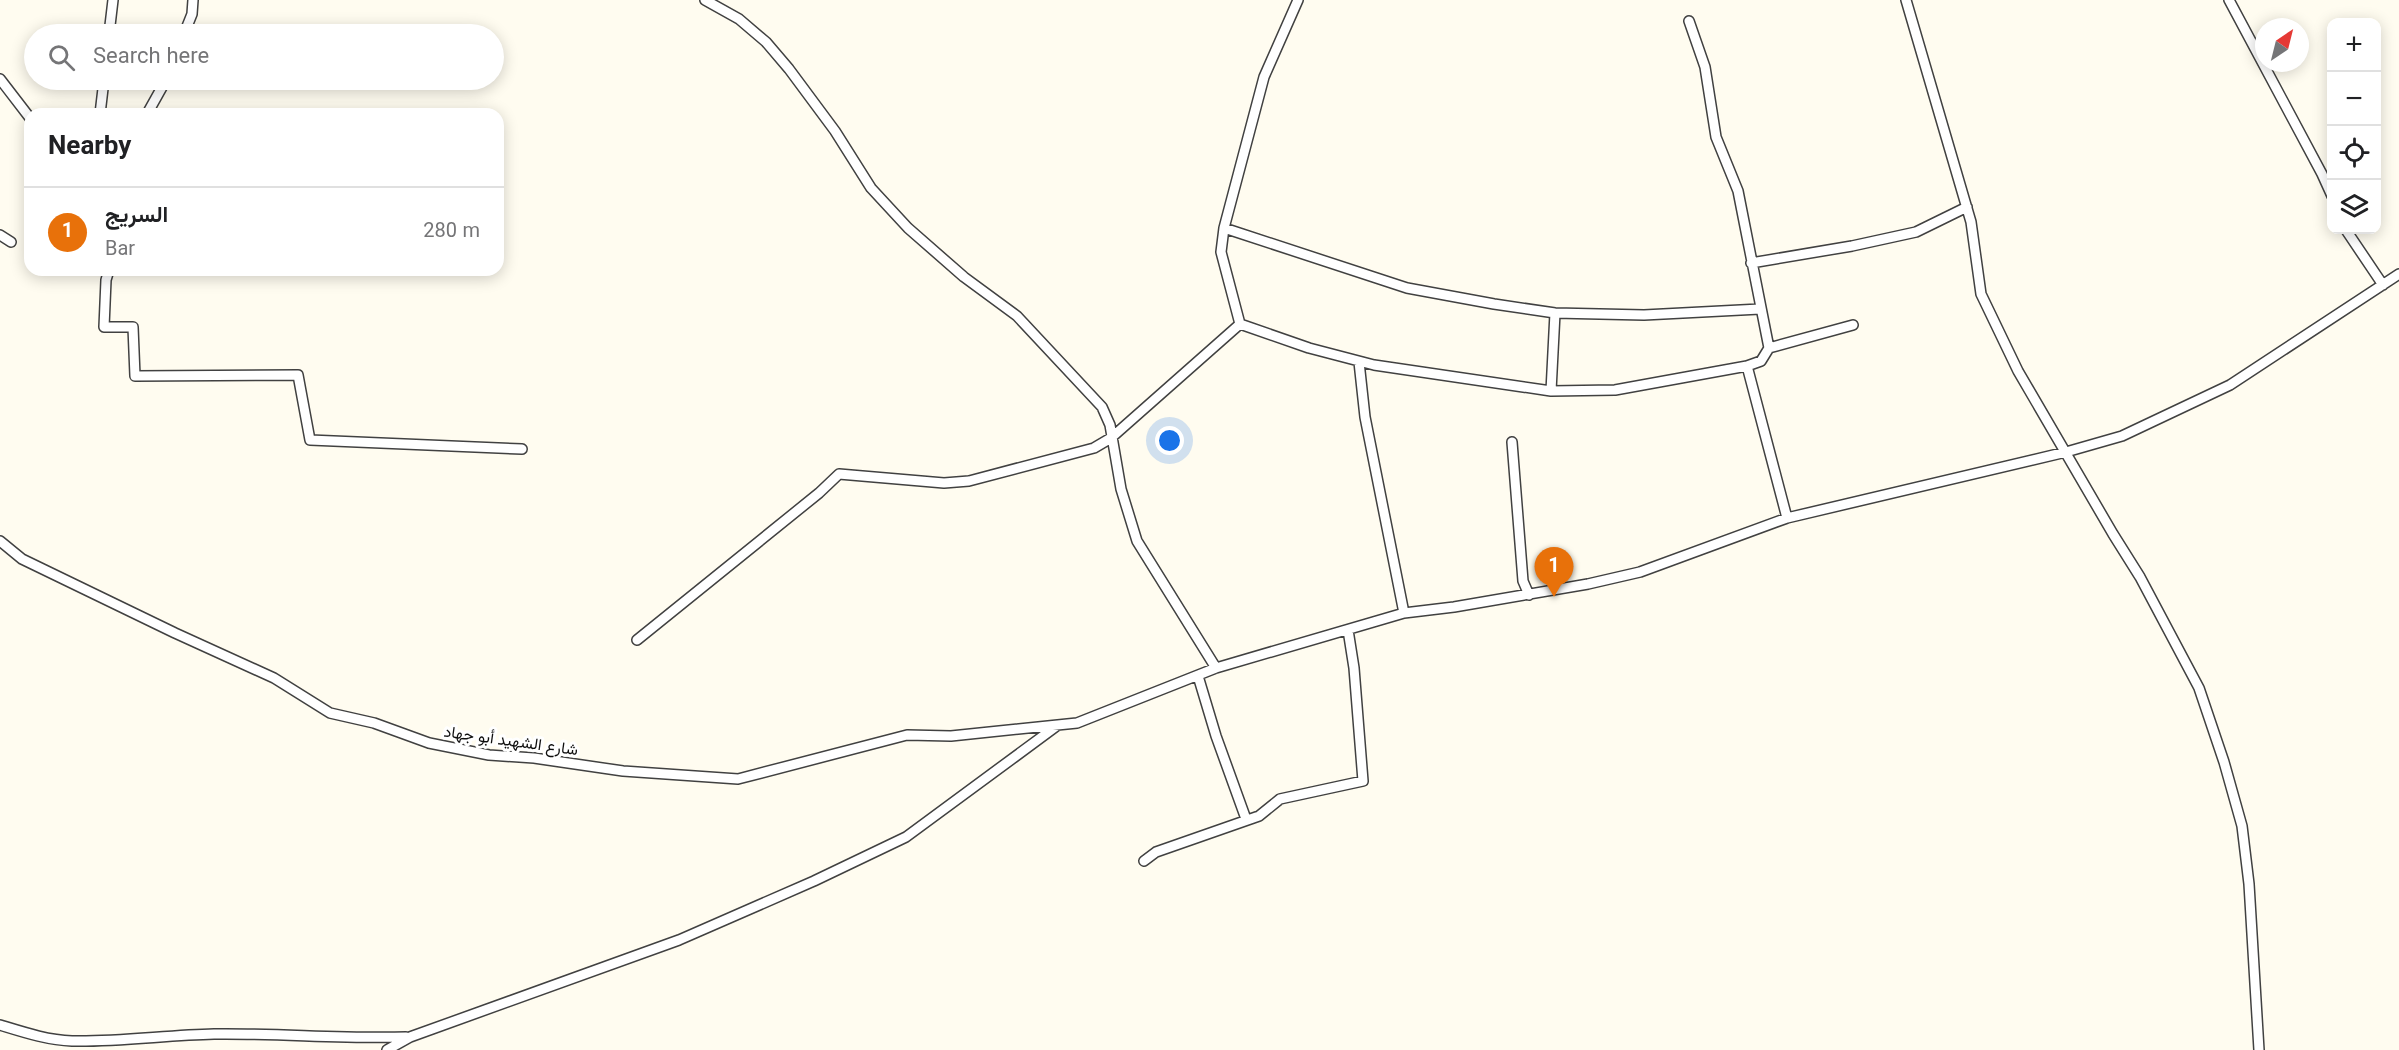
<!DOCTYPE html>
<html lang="en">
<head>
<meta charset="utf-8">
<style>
  body { margin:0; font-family:Georgia,Vazirmatn,serif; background:#f2f2f2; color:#202124 }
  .controls { position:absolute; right:18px; top:18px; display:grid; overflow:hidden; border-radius:12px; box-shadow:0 3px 15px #0003 }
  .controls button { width:54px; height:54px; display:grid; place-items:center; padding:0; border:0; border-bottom:2px solid #e0e0e0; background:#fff; color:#202124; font:30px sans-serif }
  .compass { position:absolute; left:2255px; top:18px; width:54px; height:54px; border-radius:50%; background:#fff; box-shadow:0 3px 15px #0003; rotate:35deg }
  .you { position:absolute; left:1170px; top:441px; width:21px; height:21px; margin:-15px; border:4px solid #fff; border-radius:50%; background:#1a73e8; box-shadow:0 0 0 9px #1a73e833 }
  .badge { display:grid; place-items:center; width:39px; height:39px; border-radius:50%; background:#ea580c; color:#fff; font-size:20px; font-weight:700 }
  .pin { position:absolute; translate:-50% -50px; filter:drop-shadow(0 2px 3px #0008) }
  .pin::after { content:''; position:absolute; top:32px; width:21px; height:18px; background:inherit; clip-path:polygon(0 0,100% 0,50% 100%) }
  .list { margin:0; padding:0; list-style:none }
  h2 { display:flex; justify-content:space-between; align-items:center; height:78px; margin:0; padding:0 24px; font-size:26px }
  h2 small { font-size:20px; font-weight:400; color:#757577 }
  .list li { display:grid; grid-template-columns:39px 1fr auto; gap:18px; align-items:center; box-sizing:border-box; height:90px; padding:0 24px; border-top:2px solid #e0e0e0 }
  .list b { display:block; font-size:22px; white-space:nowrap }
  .list p { margin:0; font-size:20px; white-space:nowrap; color:#757577 }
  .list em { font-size:20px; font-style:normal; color:#757577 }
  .icon { flex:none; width:33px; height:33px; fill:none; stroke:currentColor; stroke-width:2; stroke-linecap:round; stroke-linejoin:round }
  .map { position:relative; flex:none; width:2399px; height:1050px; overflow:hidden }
  .search { position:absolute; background:#fff; box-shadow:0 3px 15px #0003; left:24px; top:24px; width:480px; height:66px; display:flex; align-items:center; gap:15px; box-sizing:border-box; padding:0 21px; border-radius:33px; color:#757577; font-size:22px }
  .panel { position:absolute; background:#fff; box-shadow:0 3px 15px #0003; left:24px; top:108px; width:480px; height:168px; border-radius:18px }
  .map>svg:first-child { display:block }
</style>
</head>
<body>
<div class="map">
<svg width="2399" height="1050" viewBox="0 0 2399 1050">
  <rect width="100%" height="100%" fill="#fffcf0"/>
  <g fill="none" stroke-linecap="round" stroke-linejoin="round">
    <!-- minor casing -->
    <g stroke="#414141" stroke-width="12">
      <path id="minor" d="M705,0L739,19L766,42L789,69L835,131L871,188L908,228L964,277L1017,316L1102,407L1110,425L1121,489L1137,541L1216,668
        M1906,0L1971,222L1981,294L2018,371L2113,534L2140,577L2199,688L2224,762L2242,826L2249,884L2259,1050
        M2229,0L2322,174L2332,196
        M1689,21L1705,67L1716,137L1738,191L1769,348L1761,361L1747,366L1787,518
        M109,34L113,0
        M184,34L192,14L193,0
        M0,79L30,118
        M100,114L104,80
        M147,114L166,80
        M1224,228L1407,288L1494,304L1555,313L1644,315L1760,309
        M2346,230L2383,285
        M0,235L11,242
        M1751,263L1852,246L1916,232L1967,207
        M109,270L106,280L104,327H133L135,376L298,375L310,440L522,449
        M1240,324L1309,348L1374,365L1551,391L1615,390L1747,366
        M1769,348L1853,325
        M1359,362L1365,417L1404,613
        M1551,391L1555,313
        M1512,442L1523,581L1529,595
        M0,541L22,559L175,633L274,678L330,713L374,723L429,743L489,755L534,758L623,771L738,779L907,735L951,736L1077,723L1216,668L1404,613L1454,607L1588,584L1640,572L1787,518L2066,452L2122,436L2230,385L2399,274
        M637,640L819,493L839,474L944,483L969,481L1094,448L1111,438L1240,324L1221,252L1224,228L1264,77L1298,0
        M1198,676L1216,736L1246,819
        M1144,861L1156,852L1259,816L1280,799L1363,781L1354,668L1348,630
        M0,1025C23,1032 47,1040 72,1041C119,1042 167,1035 214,1034C278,1033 342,1039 406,1037
        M387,1050L410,1037L679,940L814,881L906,837L1058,725"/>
    </g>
    <!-- minor -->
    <use href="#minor" stroke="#fff" stroke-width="9"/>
  </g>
  <g text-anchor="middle" stroke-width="6" stroke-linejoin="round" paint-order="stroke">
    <!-- street labels -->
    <g font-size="16" fill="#0e0e0e" stroke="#fff">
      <text transform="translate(511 740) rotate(8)" y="6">شارع الشهيد أبو جهاد</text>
    </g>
  </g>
</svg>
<div class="controls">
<button>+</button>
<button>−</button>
<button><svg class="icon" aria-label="locate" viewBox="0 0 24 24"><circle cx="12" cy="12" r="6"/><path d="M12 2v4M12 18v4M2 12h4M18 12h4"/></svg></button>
<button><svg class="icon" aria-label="layers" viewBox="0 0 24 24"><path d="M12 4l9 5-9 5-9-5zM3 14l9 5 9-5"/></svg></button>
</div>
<svg class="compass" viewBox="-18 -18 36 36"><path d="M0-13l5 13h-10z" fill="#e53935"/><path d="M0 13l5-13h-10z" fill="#757577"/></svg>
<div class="you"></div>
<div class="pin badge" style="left:1554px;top:597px;background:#e8710a">1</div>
<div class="search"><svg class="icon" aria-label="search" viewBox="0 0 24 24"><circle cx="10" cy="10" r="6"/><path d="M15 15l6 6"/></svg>Search here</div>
<section class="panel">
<h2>Nearby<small></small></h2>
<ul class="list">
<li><span class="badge" style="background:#e8710a">1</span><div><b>السريج</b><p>Bar</p></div><em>280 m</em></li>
</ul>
</section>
</div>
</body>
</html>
